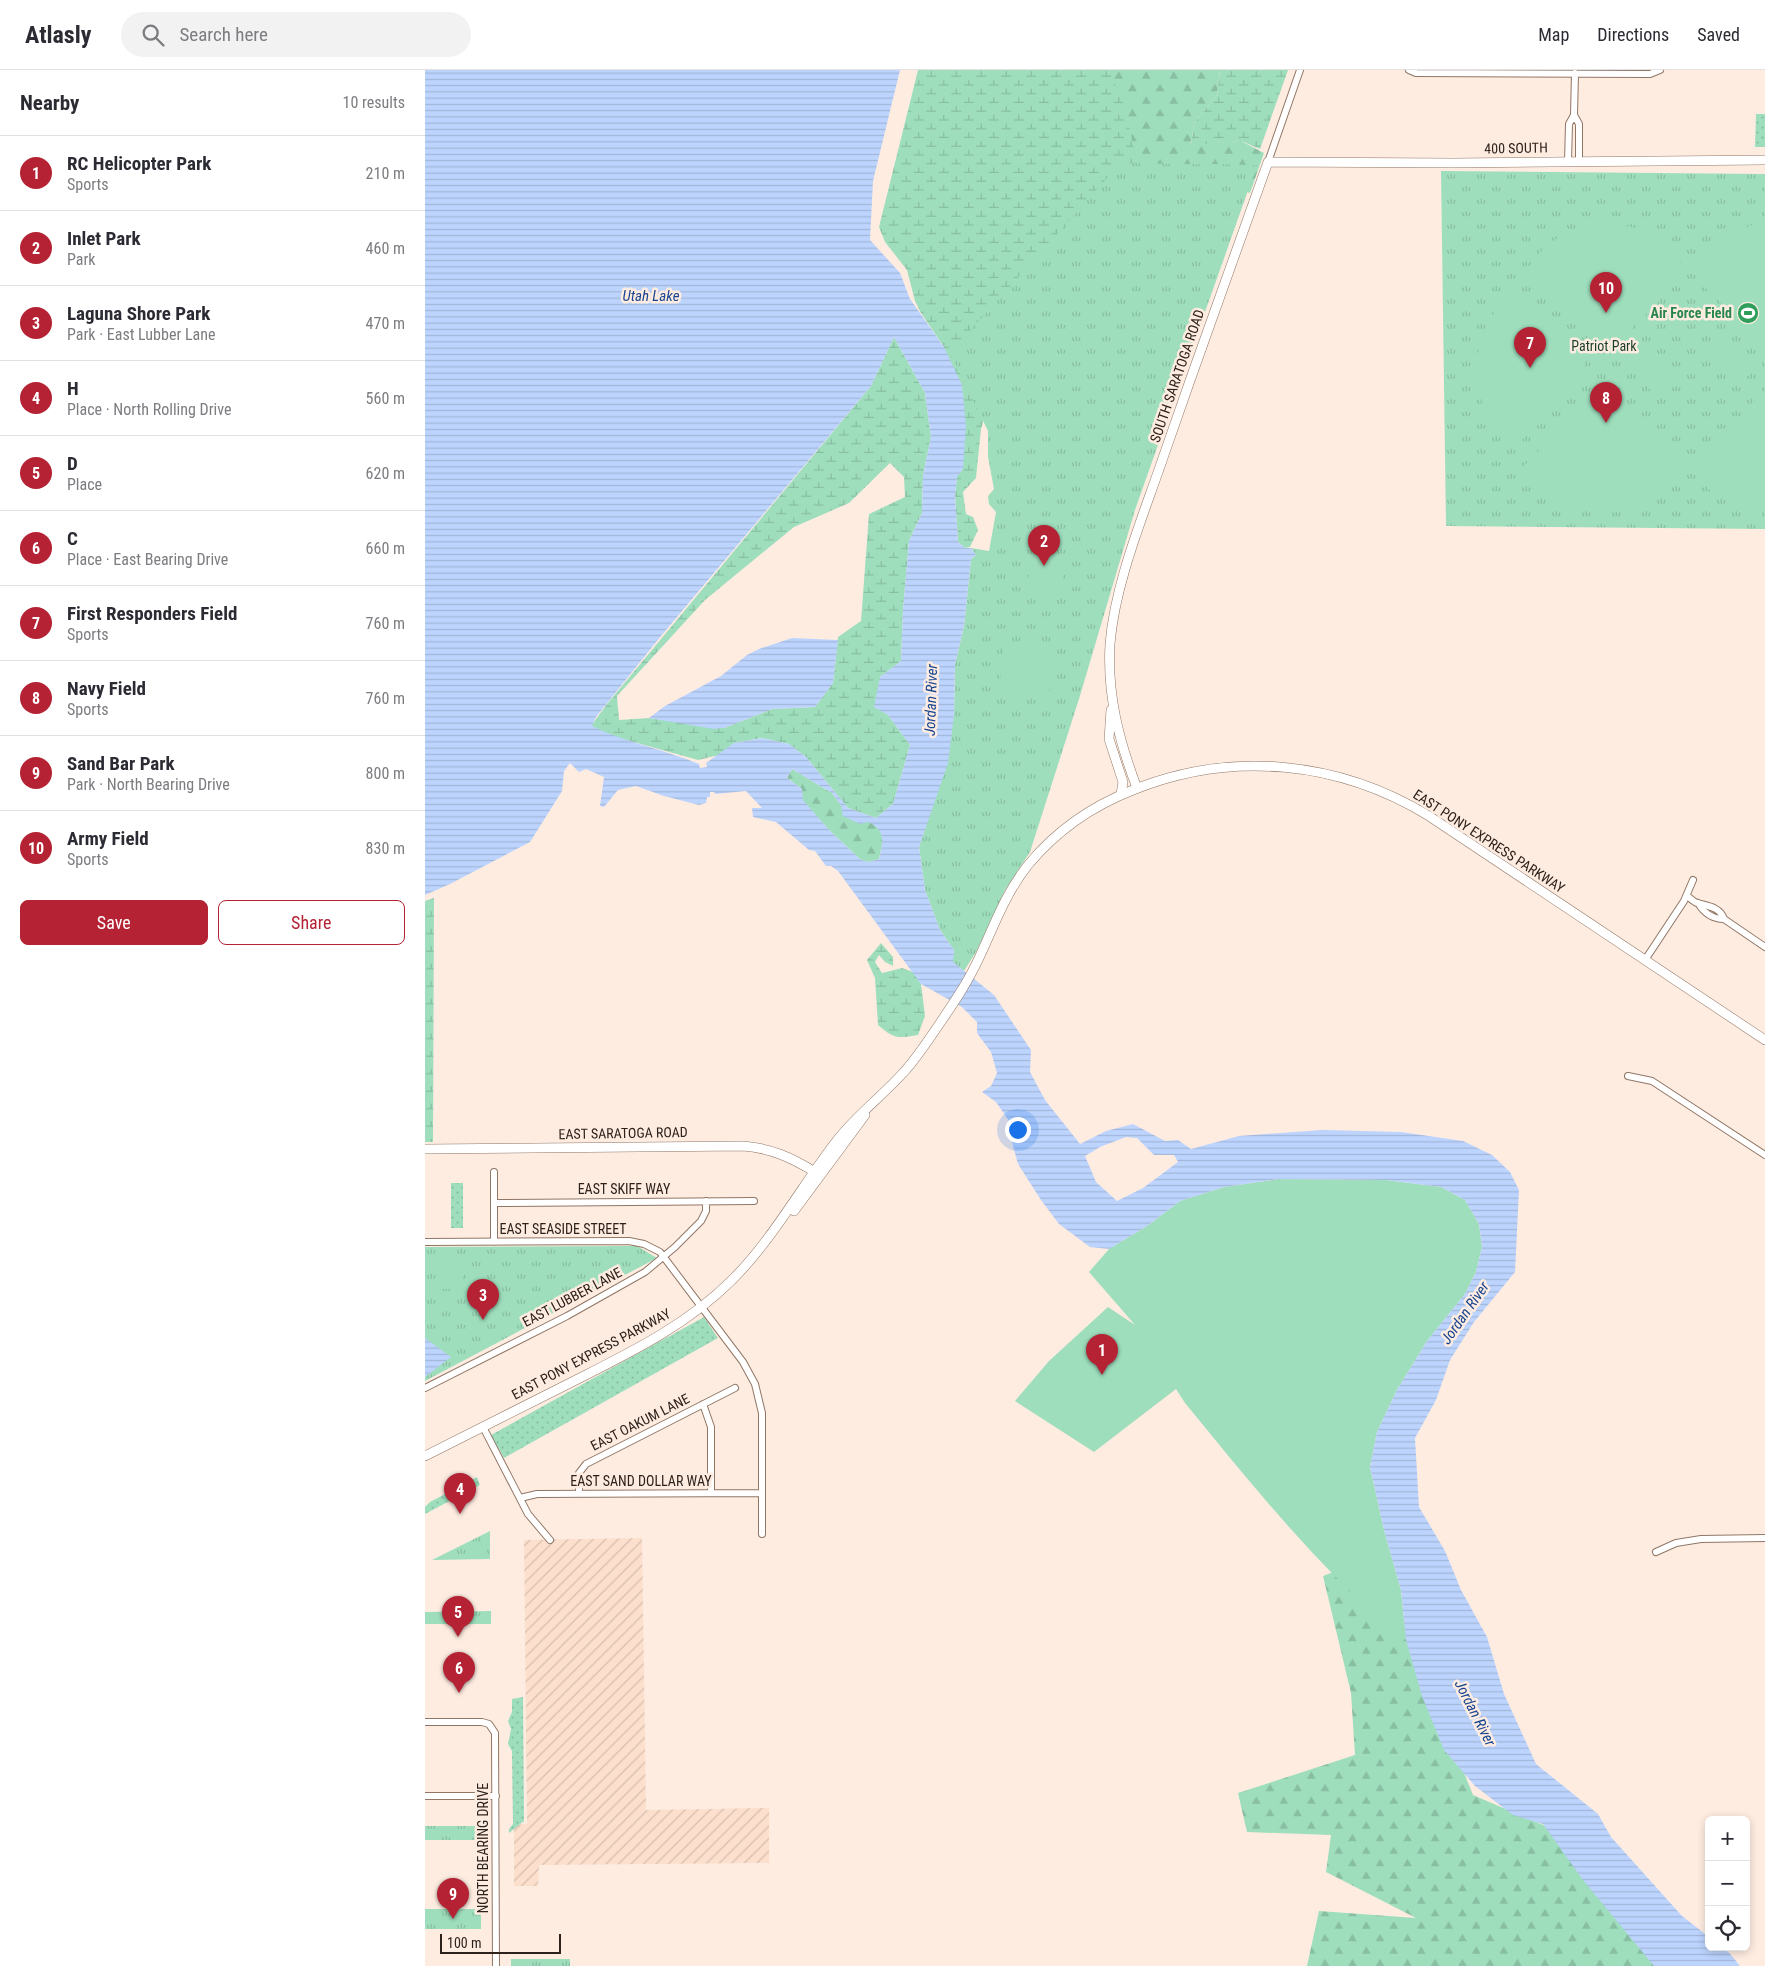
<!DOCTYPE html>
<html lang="en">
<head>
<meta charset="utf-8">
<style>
  body { margin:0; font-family:"Roboto Condensed",sans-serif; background:#f2f2f3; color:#2b2b33 }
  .controls { position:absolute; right:15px; bottom:15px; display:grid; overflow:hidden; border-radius:8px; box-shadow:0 2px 8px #0003 }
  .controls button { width:45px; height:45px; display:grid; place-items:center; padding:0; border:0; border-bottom:1px solid #e1e1e2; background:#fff; color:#2b2b33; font:25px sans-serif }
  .scale { position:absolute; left:15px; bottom:12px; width:121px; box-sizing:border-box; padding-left:5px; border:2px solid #2d221b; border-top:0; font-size:14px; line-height:18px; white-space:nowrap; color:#2d221b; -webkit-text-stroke:4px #feece1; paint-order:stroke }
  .you { position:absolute; left:592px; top:1059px; width:18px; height:18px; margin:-12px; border:4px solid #fff; border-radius:50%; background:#1a73e8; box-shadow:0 0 0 8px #1a73e833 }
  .badge { display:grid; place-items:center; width:32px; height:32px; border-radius:50%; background:#b42234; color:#fff; font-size:16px; font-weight:700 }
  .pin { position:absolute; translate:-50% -41px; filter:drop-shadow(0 1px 2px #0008) }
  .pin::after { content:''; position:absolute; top:26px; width:18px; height:15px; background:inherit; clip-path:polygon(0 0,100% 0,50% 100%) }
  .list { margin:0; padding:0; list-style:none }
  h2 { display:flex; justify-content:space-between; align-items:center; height:65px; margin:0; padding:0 20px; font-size:21px }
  h2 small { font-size:16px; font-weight:400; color:#7c7c81 }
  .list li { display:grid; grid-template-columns:32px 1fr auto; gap:15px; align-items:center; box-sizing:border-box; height:75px; padding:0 20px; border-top:1px solid #e1e1e2 }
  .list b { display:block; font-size:19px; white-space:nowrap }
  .list p { margin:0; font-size:16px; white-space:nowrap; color:#7c7c81 }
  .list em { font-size:16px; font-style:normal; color:#7c7c81 }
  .actions { display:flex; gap:10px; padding:15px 20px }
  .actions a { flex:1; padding:11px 0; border:1px solid #b42234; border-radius:8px; text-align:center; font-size:18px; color:#b42234 }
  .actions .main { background:#b42234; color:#fff }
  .icon { flex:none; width:28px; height:28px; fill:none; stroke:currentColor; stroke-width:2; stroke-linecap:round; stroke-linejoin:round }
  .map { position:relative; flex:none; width:1340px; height:1896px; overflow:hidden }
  header { display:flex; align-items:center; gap:30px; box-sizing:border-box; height:70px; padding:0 25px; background:#fff; border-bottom:1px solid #e1e1e2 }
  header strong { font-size:24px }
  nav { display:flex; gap:28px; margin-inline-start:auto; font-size:18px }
  .search { width:350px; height:45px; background:#f2f2f3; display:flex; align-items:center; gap:12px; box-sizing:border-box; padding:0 18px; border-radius:28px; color:#7c7c81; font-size:19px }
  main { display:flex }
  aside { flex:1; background:#fff }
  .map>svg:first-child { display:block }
</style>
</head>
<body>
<header>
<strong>Atlasly</strong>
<div class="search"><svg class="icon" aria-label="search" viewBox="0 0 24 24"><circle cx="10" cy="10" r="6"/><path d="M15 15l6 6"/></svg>Search here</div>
<nav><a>Map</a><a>Directions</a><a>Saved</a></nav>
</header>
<main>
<aside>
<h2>Nearby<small>10 results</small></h2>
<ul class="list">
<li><span class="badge">1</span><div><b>RC Helicopter Park</b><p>Sports</p></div><em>210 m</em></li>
<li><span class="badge">2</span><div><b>Inlet Park</b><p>Park</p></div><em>460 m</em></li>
<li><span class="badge">3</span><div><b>Laguna Shore Park</b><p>Park · East Lubber Lane</p></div><em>470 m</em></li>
<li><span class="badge">4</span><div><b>H</b><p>Place · North Rolling Drive</p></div><em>560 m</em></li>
<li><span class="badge">5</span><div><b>D</b><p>Place</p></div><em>620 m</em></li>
<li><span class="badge">6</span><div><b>C</b><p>Place · East Bearing Drive</p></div><em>660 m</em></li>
<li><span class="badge">7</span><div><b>First Responders Field</b><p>Sports</p></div><em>760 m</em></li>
<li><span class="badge">8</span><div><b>Navy Field</b><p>Sports</p></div><em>760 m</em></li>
<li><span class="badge">9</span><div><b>Sand Bar Park</b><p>Park · North Bearing Drive</p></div><em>800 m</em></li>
<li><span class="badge">10</span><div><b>Army Field</b><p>Sports</p></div><em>830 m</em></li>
</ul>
<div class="actions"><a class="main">Save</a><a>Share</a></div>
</aside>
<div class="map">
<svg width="1340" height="1896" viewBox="0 0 1340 1896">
  <defs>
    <pattern id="industrial-furrows" width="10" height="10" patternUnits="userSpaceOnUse" patternTransform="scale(1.25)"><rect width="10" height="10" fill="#fcdfcc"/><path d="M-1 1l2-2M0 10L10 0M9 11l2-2" fill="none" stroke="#d8bfaf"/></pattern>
    <pattern id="grass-dots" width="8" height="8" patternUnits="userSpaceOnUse" patternTransform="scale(1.25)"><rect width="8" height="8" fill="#9edebd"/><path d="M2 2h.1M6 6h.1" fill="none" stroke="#88bea2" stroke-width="1.8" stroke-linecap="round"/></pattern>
    <pattern id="forest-firs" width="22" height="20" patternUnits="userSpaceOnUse" patternTransform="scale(1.25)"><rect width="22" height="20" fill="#9edebd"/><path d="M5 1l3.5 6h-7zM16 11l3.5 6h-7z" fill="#88bea2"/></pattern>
    <pattern id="wetland-marsh" width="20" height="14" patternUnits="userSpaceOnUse" patternTransform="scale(1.25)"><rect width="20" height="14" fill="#9edebd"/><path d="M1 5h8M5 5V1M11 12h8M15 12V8" fill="none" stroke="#88bea2"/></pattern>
    <pattern id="park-tufts" width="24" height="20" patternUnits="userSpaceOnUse" patternTransform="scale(1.25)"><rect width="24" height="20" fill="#9edebd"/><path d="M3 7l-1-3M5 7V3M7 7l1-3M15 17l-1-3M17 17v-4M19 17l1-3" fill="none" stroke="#88bea2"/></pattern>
    <pattern id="water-rules" width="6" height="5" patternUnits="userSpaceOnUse" patternTransform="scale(1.25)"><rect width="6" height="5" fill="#bcd4fe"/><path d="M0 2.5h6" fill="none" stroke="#a2b6d9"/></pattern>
  </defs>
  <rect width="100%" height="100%" fill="#feece1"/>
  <!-- industrial -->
  <path fill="url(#industrial-furrows)" d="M217,1468L221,1740L344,1738V1793L114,1795L113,1816H89V1755L102,1754L99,1470Z"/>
  <!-- grass -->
  <path fill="url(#grass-dots)" d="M1331,44H1340V77H1330Z
    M26,1113H38V1158H26Z
    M279,1247L293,1268L79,1388L66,1365Z
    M52,1407L55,1415L0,1444V1437L5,1432Z
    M98,1627L99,1751L84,1763V1759L88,1754L87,1681L83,1674L86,1659L83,1651L87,1642V1629Z"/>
  <!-- forest -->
  <path fill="url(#forest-firs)" d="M682,0H795L792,25L769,53L766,74L816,71L839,83L825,123L815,120L719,127Z
    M367,699L407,723L416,735L452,756L457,763V775L454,789L444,792L436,790L405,761L377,730V719L362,708Z
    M952,1485L1048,1725L1139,1764L1242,1896H882L894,1841L991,1848L901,1802L906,1765L822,1762L813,1723L930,1685L926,1623L898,1506Z"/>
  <!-- wetland -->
  <path fill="url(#wetland-marsh)" fill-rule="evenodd" d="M493,0H685L702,46L719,127L751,99L779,94H803L815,120L563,336L556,359L551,408L538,422L541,444L548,447L553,460L545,477L540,478L533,472L530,425L532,407L519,277L496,243L490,231L482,200L460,172L454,157Z
    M795,0H863L835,79L816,71L766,75L769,53L792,25Z
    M469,267L500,323L506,367L498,405L497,443L484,471L478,540L476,591L455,607L463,645L485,675L468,734L451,748L423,738L381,687L364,674L337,668L309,673L294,685L273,690L187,666L166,656L182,634L446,316ZM465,393L479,407L480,427L444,444L436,551L413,567L408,613L390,637L347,639L299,658L224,648L194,650L192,626L280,530L369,457L424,433Z
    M9,828L8,1072H0V831Z
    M456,873L468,887V896L460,892L454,885L450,892L457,903L477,898L488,902L496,914L500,946L493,965C472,969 468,968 453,955L450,908L442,890Z"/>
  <!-- park -->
  <path fill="url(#park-tufts)" d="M696,93L832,95L710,440L654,629L605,782L580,820L551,882L539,901L527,892L529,880L515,860L500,820L494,777L506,740L529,645L530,594L539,556L546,489L551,485L546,478L564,481L571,442L564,434L563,426L569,419L563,387V361L525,283Z
    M1016,101L1340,104V459L1021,456Z
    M212,1176L232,1188L0,1311V1177Z
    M65,1461V1489L7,1490Z
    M66,1541V1554H0V1542Z
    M0,1756H62V1770H0Z
    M0,1839H56V1859H0Z
    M86,1889H145V1896H86Z"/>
  <!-- pitch -->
  <path fill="#9edebd" d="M1333,153H1340V275L1274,212V190C1293,169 1306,162 1333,153Z
    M1165,154C1208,153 1224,158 1255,189V210L1190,275H1172L1099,203C1121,172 1130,167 1165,154Z
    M1090,222L1159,289V307L1091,376C1079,366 1068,355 1061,341C1044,309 1051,266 1073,238C1078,232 1084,227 1090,222Z
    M1297,265L1330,299L1312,316L1280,282Z
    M1217,280L1249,312L1233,327L1201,296Z
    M1340,320V442C1322,440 1281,425 1275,407C1273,401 1275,392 1275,386Z
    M1171,321H1190L1256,386L1257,408C1250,414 1244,421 1237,426C1198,451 1146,448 1113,414C1107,409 1103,402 1099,396Z
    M611,478L644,488L630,535L598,526Z
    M580,571L633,583L625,620L616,625L574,619Z
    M853,1109L961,1110L1016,1117L1040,1130L1054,1154L1057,1177L1051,1202L1040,1224L1002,1271L972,1320L952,1362L945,1397L959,1460L976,1520L981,1570C957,1555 938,1534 918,1514C861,1458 811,1395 760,1333L751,1319L669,1382L590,1331L624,1291L683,1237L710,1255L664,1202L684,1179L722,1156L755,1131L799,1117Z
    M11,1190H37V1219H10Z"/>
  <!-- water -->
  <path fill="url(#water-rules)" fill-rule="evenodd" d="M0,0H475L448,111L445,170L475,203L485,229L519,277L537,315L541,356L538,399L532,407L530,425L533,472L540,478H546L551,485L546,489L539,556L530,594L529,645L523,693L494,777L500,820L515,860L529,880L528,892L569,925L606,980L605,1002L620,1030L655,1074L681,1061L708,1054L740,1071L753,1070L766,1079L814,1066L897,1060L976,1062L1038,1071L1067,1085L1085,1102L1094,1120L1090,1202L1049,1252L1025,1290L1011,1330L990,1368L994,1437L1020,1481L1036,1520L1062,1567L1079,1624L1111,1694L1173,1744L1186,1767L1257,1846L1284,1867V1877C1302,1877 1304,1882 1315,1896H1229L1158,1810L1118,1754L1088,1745L1050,1716L1019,1680L997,1626L981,1570L976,1520L959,1460L945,1397L952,1362L972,1320L1002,1271L1040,1224L1051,1202L1057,1177L1054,1154L1040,1130L1016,1117L961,1110L853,1109L799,1117L755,1131L722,1156L684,1179L665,1177L634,1154L616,1130L593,1094L588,1076L584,1051L571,1032L557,1022L566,1016L572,1003L566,982L552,963V952L537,937L496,914L413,801L406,796H401L390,781L384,780L351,752L328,747L327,738H337L321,721L290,724L289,722H285V727H282L281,733L274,735L239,726L211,716L193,720L179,737L175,736L179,707L161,699L154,702L145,693L139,701L137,721L105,772L25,814L0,825ZM469,267L500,323L506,367L498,405L497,443L484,471L478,540L476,591L455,607L449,637L463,645L485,675L468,734L451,748L423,738L381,687L364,674L337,668L309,673L281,693L282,697L275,698L274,694C239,679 201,673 167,656L171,647L236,566L446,316ZM367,699L407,723L416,735L418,746L435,754L443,752C461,760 458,772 454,789L444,792L436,790L405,761L378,730L377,719L362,708ZM701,1067L712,1068L729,1085H749L753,1092L718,1118L692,1131L671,1112L660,1086L675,1077Z
    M367,568L413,570L408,613L390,637L347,639L299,658L289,659L224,648L240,636L296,606L322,585L334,579Z
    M0,1268L26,1287L0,1307Z"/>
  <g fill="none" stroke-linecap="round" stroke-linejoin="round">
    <!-- street casing -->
    <g stroke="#907665" stroke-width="8">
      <path id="street" d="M984,0L991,3L1225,4L1235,0
        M1150,3L1149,45L1154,54V92
        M843,92L875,0
        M1143,92L1144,54L1149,45
        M1262,826C1265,828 1269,832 1272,833C1283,836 1295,837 1299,849
        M1273,833C1279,843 1288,849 1299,849L1340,877
        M1220,890L1259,831L1268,810
        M1203,1006L1227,1011L1340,1085
        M69,1102V1172
        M69,1133L329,1131
        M0,1172L204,1171L219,1174L235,1182L318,1292L330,1314L337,1343V1464
        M0,1318L142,1246L220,1202L250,1177L276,1151L281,1141V1131
        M278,1334L286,1357V1423
        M58,1357L103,1444L125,1470
        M154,1424V1403L161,1394L310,1318
        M95,1428L112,1424L337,1423
        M1231,1482L1251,1473L1276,1469L1340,1468
        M0,1652H57L64,1654L70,1663L71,1896
        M0,1726H71"/>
    </g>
    <!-- secondary casing -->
    <g stroke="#907665" stroke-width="10">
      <path id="secondary" d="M686,640L684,669L698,712L696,724
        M712,718C694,671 682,625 685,574C690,512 719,444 739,385C773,287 808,189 843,92L1028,93L1340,90
        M0,1079L318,1076C346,1078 367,1088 390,1102
        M369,1141L440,1045
        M0,1386C49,1361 98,1337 147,1312C204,1283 261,1256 307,1210C349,1168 377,1115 413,1069C433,1044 457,1026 478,1003C491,989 502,972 513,956C528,934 543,912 554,888C569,856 580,824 603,795C631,761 667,736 708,720C807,680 914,691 1004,746L1340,970"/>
    </g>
    <!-- street -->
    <use href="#street" stroke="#fff" stroke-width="6"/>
    <!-- secondary -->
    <use href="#secondary" stroke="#fff" stroke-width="9"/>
  </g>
  <!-- icons -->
  <defs>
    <g id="stadium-disc" transform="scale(1.125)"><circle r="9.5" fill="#2e9e5b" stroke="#feece1"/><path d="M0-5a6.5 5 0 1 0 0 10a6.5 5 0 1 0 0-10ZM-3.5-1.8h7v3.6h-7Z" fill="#fff"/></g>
  </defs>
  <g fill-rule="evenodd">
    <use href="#stadium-disc" x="1323" y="243"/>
  </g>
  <g text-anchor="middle" stroke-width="5" stroke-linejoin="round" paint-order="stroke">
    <!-- street labels -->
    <g font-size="14" fill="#2d221b" stroke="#feece1">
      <text transform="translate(1091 78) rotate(-1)" y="5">400 SOUTH</text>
      <text transform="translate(752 306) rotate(-71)" y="5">SOUTH SARATOGA ROAD</text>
      <text transform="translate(1064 771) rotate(33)" y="5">EAST PONY EXPRESS PARKWAY</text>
      <text transform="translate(198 1063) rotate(-1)" y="5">EAST SARATOGA ROAD</text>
      <text x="199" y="1124">EAST SKIFF WAY</text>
      <text x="138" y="1164">EAST SEASIDE STREET</text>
      <text transform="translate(147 1227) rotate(-28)" y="5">EAST LUBBER LANE</text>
      <text transform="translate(166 1284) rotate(-28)" y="5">EAST PONY EXPRESS PARKWAY</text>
      <text transform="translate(215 1352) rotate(-27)" y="5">EAST OAKUM LANE</text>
      <text x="216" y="1416">EAST SAND DOLLAR WAY</text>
      <text transform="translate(58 1778) rotate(-90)" y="5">NORTH BEARING DRIVE</text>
    </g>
    <!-- leisure labels -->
    <g font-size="14" font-weight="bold" fill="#27864d" stroke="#feece1" text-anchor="end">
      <text x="1307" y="248">Air Force Field</text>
    </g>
    <!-- park labels -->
    <g font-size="14" fill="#173e2c" stroke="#feece1">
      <text x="1179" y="281">Patriot Park</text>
    </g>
    <!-- water labels -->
    <g font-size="15" font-style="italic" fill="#174490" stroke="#feece1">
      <text x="226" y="231">Utah Lake</text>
      <text transform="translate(506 630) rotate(-88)" y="5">Jordan River</text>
      <text transform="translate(1040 1243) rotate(-55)" y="5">Jordan River</text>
      <text transform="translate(1050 1643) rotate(63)" y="5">Jordan River</text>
    </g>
  </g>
</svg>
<div class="controls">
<button>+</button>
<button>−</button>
<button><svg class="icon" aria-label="locate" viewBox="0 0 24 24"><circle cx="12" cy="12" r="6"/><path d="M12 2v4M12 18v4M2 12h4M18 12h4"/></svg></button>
</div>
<div class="scale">100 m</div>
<div class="you"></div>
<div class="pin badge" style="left:677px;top:1305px">1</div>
<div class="pin badge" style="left:619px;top:496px">2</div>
<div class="pin badge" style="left:58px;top:1250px">3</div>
<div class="pin badge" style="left:35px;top:1444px">4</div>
<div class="pin badge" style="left:33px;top:1567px">5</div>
<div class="pin badge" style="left:34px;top:1623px">6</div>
<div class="pin badge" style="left:1105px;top:298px">7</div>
<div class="pin badge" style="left:1181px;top:353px">8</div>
<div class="pin badge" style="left:28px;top:1849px">9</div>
<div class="pin badge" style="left:1181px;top:243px">10</div>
</div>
</main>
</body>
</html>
